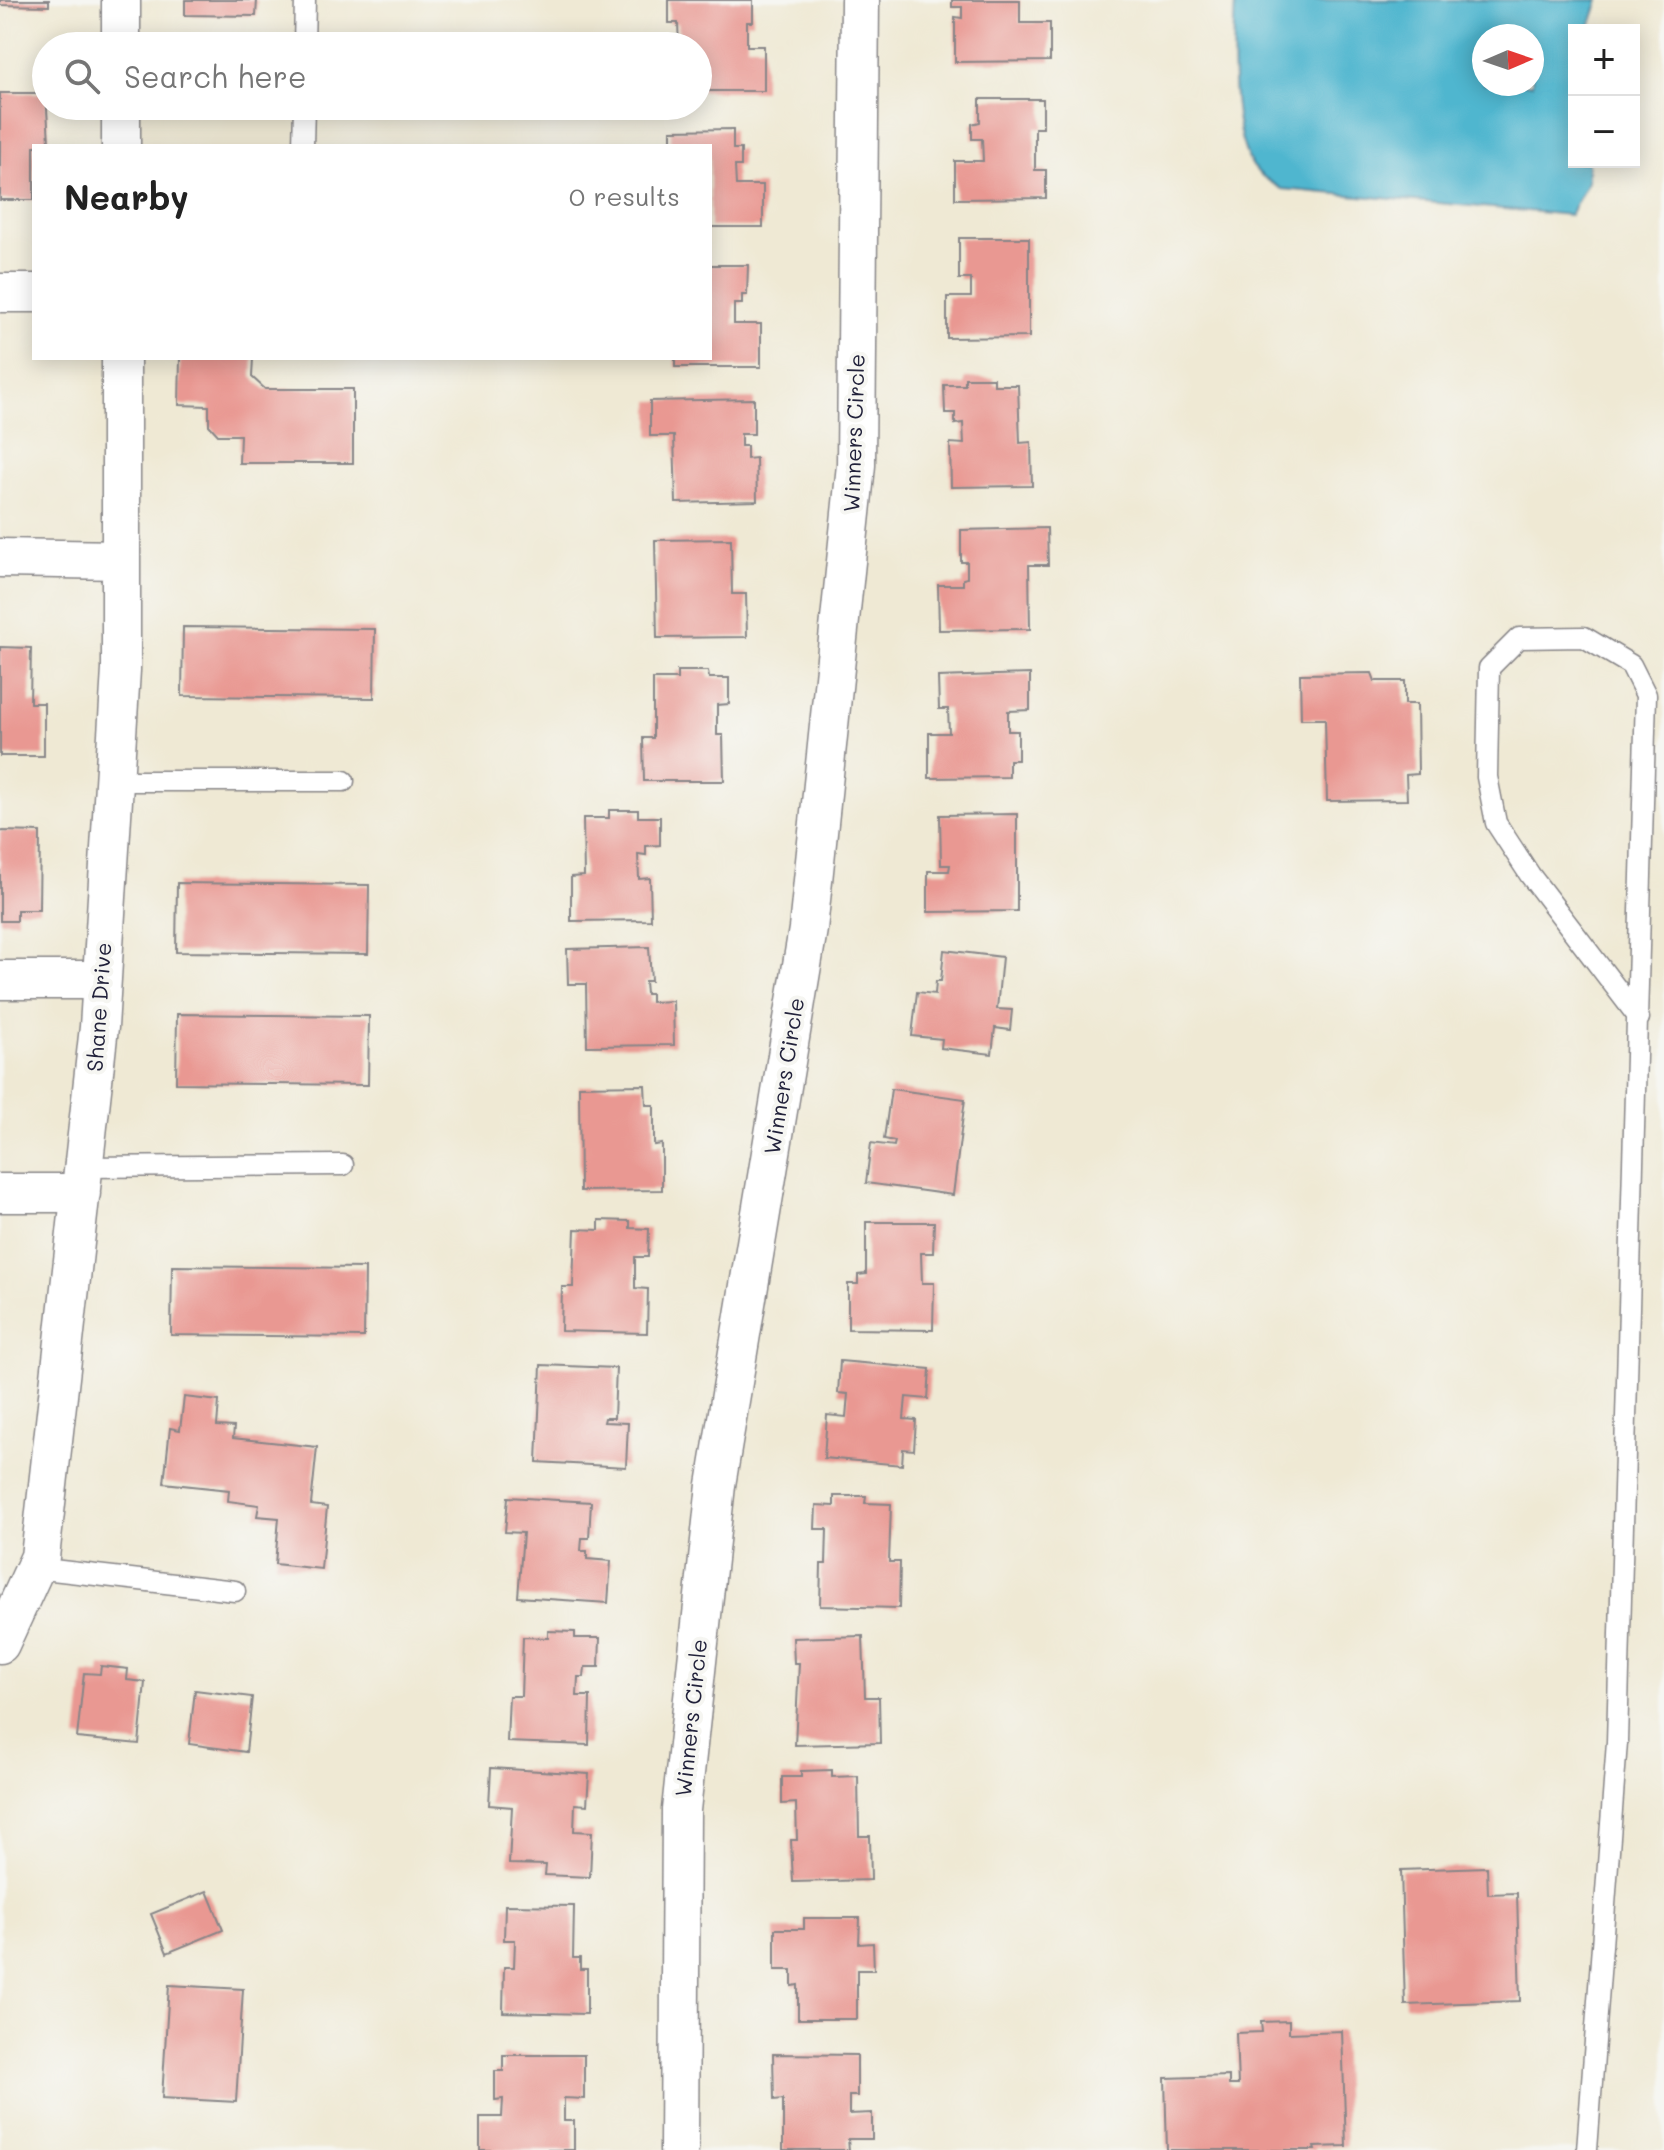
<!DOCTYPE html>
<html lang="en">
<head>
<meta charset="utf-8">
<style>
  body { margin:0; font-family:Mali,sans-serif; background:#f2f2f2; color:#222 }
  .controls { position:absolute; right:24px; top:24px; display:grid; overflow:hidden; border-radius:0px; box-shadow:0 4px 20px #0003 }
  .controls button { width:72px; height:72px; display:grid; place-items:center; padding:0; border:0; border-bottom:2px solid #e0e0e0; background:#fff; color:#222; font:40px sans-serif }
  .compass { position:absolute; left:1472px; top:24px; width:72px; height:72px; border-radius:50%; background:#fff; box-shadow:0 4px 20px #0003; rotate:88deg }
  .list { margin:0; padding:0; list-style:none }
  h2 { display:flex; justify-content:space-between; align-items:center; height:104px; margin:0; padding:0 32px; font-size:34px }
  h2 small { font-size:26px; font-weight:400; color:#767676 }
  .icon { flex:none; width:44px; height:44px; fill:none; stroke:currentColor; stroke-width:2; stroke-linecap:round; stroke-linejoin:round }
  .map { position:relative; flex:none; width:1664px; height:2150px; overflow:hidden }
  .search { position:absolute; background:#fff; box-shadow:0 4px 20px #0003; left:32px; top:32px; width:680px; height:88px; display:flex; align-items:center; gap:20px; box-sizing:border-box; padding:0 28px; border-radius:44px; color:#767676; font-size:30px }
  .panel { position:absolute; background:#fff; box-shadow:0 4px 20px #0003; left:32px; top:144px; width:680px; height:216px; border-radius:0px }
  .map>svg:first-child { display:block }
</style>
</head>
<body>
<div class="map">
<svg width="1664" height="2150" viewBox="0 0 1664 2150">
  <rect width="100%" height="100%" fill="#f6f6f2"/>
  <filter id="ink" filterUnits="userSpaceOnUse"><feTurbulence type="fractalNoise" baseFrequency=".0125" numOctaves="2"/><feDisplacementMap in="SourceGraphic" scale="16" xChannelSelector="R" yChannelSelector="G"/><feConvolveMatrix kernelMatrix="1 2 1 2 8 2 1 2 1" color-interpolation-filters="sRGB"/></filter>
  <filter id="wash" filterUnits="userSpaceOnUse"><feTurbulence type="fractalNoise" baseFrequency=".006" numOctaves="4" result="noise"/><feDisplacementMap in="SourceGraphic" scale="32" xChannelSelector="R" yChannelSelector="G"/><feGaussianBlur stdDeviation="1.8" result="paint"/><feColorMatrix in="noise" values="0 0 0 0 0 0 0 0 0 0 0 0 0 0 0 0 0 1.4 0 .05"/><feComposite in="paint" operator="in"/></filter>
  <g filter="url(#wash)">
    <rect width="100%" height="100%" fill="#efe9d4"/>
    <!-- water -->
    <path fill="#50b6cf" stroke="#396c85" stroke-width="2" fill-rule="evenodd" d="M1235,0H1599L1589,30H1574V162H1588V181L1570,215L1282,189C1274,184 1263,178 1257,171C1228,141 1233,39 1235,0ZM1484,36H1532V84H1484Z"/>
    <g id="blocks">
      <!-- building -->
      <path fill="#e99892" d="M0,0H49V6L0,5Z
        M185,0H257L256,16L185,15Z
        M669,0H753V22H747V46H764V91H698V46H679L678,23H669Z
        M952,0H1020V23H1050V61L955,62V17L962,18V7H952Z
        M0,93H46L49,142H38V146H34V200H0Z
        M980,99H1043V128H1035V170H1046V198L955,199V161H983L982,139H972V124L980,122Z
        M733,129V149H741V166H735L736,185H763V227H710V146H671V130Z
        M959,238H1029V337L947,338V297H971V279H959Z
        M710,265H748L747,295H742V304H734V324H761V367H675V358H710Z
        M180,358H253L252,377L265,389H353V463H239L240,435H218L209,425V406L179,405Z
        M965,378H994V385H1018L1020,443L1031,442L1032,486L951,487L950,443L964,444L963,423L955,424V413H945L944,385H965Z
        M754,399V434H741V446H747V459L756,458L757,501L676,503L674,436H650V401Z
        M1047,528L1048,565H1029L1030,629L939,630L938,585H963V579L967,578V562H961V530Z
        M731,539L732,594H746L747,637L657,638L655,540Z
        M183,627L375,629L374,698L182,696Z
        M0,647L31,648L30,703H44V756H0Z
        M677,671H708L709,678H729V704L717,705V735H723L724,781H644L643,738H653V679H677Z
        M1372,673L1375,681H1405V704H1417L1418,774L1406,775L1407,800L1327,801L1325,719H1301L1300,674Z
        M1030,674V710L1008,711V731H1018V760H1009V777L929,778V733H949L948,709H939L938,677Z
        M609,810H638V817H660V845L646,846V855L638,854L639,879L650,878L651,920L571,921V877L584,876L583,818H609Z
        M1017,814V911L928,912V871H949L950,865H941L940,815Z
        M0,831L40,832L39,910H17V921H0Z
        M177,883L369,885L368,954L176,952Z
        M649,947L651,981H645L646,994H651V1002L673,1001L674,1045L587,1046L586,984H568L567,949Z
        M944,950L1002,957L997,1009L1012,1010L1010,1030L995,1028L992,1054L941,1048L942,1039L912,1036L917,992L935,994L936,981H941Z
        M177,1014L369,1016L368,1085L176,1083Z
        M645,1085L646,1105H654V1145L662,1144V1190L580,1191L579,1086Z
        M891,1089L965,1099L953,1195L866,1183L871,1143L894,1146L895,1141L884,1139Z
        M599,1220L630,1221V1228L649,1229L648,1257H635V1288L648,1289L647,1333L561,1331L562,1287H573L575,1229L599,1230Z
        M866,1222H934L933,1253H921L922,1283H934L933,1330L848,1329V1284H858V1275L866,1274Z
        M172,1266L365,1268L364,1337L171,1335Z
        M840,1361L930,1369L928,1399L906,1397L904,1419L916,1420L914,1450L903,1449L902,1465L824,1458L827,1415L846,1417L848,1394L838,1393Z
        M541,1365L616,1368L614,1418H605L604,1422L628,1423L626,1467L537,1462Z
        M184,1397L219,1401L217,1426L234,1427L233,1438L317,1447L311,1505L327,1507L321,1569L275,1564L279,1518L257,1516L259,1505L228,1501L229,1490L164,1483L170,1428L180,1430Z
        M834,1496H866L865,1503L891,1504L889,1562H900L899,1608L820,1606L821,1564H826L827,1529H815L816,1505L834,1506Z
        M508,1497L591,1502L589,1538H582L581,1551H587V1559L611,1561L608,1603L518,1597L523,1533L505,1532Z
        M548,1631L575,1632V1638H600L599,1667H585L584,1677H578L577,1696H590L589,1745L507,1742L509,1696H521L523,1637L548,1638Z
        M863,1636L865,1697H879L880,1743L795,1745L799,1663H794L793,1638Z
        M101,1666L128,1669L127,1680L145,1682L139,1744L77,1738L84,1673L100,1674Z
        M195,1690L252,1697L246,1752L189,1744Z
        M491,1768L589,1774L587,1805L575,1804L574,1831L592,1832L590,1877L545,1875L546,1865L509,1864L512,1807L489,1805Z
        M832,1770V1777L858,1776L859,1836H870L871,1880L793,1882L791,1840H797L796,1803L782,1804V1777H801V1771Z
        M1487,1867L1488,1894L1517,1893L1520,2001L1405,2005L1401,1870Z
        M207,1891L223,1930L167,1953L151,1914Z
        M505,1905L574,1906L573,1958H580V1969H587V2014L503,2012L504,1967H514L515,1940H504Z
        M804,1918H860L859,1944L873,1943L874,1970H857V2019H798V1985L792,1986V1970H775V1929H804Z
        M169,1985L243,1989L236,2102L162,2098Z
        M1289,2021V2033L1342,2031L1346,2146L1314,2147L1315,2150H1167L1165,2078L1229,2076V2085H1238L1236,2033L1262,2032L1261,2022Z
        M773,2054L857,2055V2096H849V2114L872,2113V2139H848L849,2150H783V2099L774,2100Z
        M503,2055H584V2099L564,2098V2121H574V2150H480V2117H502L503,2099L495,2100V2071H503Z"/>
    </g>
  </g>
  <g filter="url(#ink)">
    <use href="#blocks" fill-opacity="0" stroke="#888688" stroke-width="2"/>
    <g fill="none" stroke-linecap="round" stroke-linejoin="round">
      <!-- lane casing -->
      <g stroke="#888688" stroke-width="23">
        <path id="lane" d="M304,46L305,0
          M303,146L304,106
          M114,781H344
          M84,1167L343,1165
          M35,1568L235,1591
          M1587,2150L1617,1742L1646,695L1631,665L1584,637L1519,638L1489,668L1487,777L1496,823L1530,875L1639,1018"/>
      </g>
      <!-- street casing -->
      <g stroke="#888688" stroke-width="41">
        <path id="street" d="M121,0V46
          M121,146V106
          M0,293H34
          M0,558L121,560
          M0,980H102
          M0,1193H81
          M0,1644L40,1557L99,1027L121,670V358
          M679,2150L681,1810L716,1485L808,929L856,465L860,0"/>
      </g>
      <!-- lane -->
      <use href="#lane" stroke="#fff" stroke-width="20"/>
      <!-- street -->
      <use href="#street" stroke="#fff" stroke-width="38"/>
    </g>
  </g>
  <g text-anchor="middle" stroke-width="8" stroke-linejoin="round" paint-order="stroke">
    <!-- street labels -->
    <g font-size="22" fill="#22223b" stroke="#f6f6f2">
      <text transform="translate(854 433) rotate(-88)" y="8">Winners Circle</text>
      <text transform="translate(99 1007) rotate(-86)" y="8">Shane Drive</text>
      <text transform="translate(784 1076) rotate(-81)" y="8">Winners Circle</text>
      <text transform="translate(691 1718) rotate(-84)" y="8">Winners Circle</text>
    </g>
  </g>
</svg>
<div class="controls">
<button>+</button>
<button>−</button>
</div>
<svg class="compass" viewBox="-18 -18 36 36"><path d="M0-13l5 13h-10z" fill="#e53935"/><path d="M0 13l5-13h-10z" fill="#767676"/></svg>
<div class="search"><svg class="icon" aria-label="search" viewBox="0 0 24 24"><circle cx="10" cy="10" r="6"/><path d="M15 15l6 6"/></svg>Search here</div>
<section class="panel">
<h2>Nearby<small>0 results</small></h2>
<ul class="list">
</ul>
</section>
</div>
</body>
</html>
